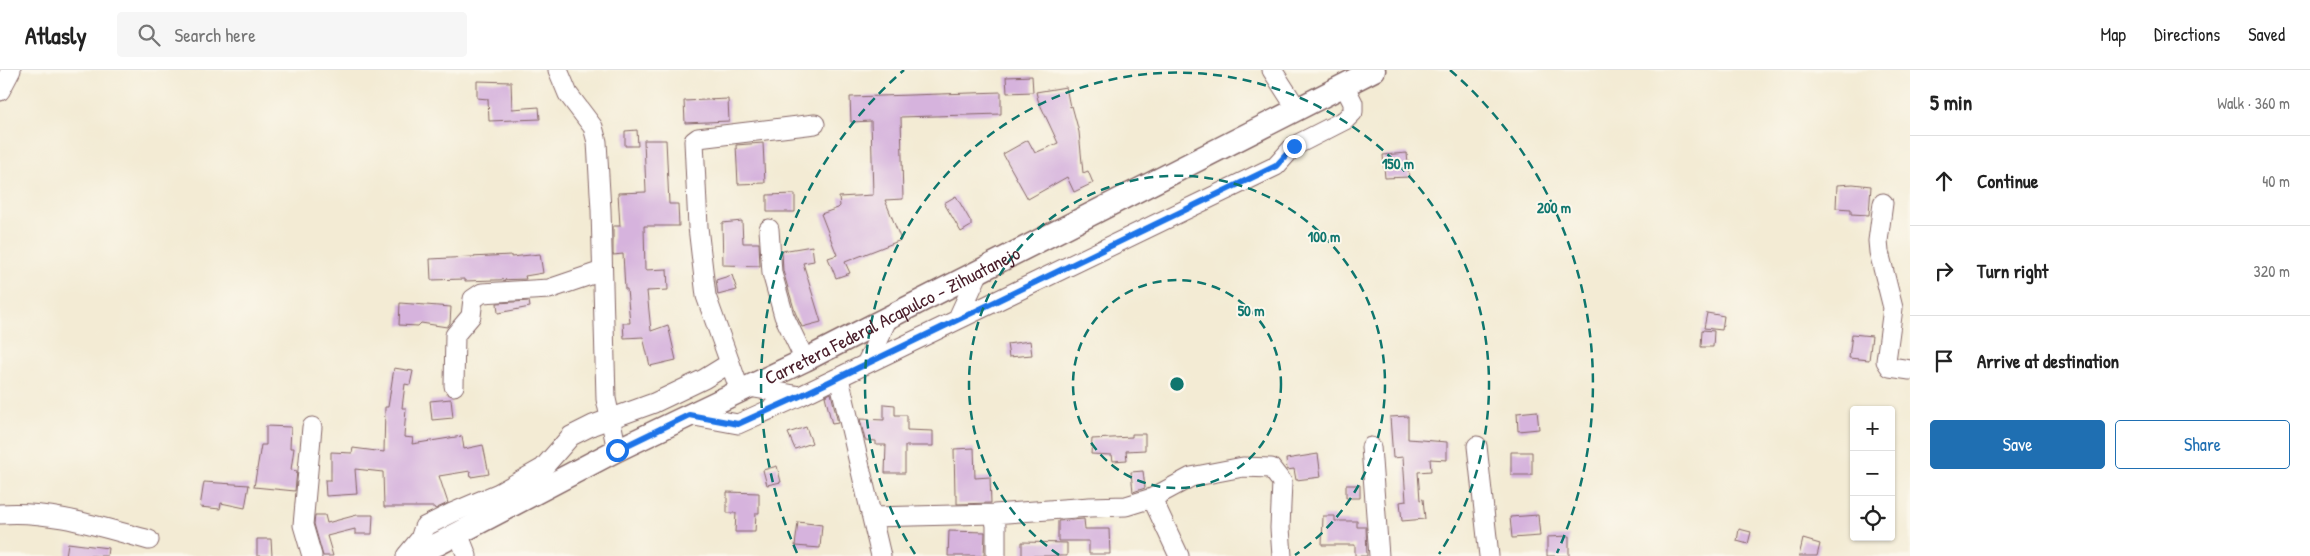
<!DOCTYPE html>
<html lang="en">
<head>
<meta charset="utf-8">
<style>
  body { margin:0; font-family:"Patrick Hand",sans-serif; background:#f6f6f6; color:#222 }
  .controls { position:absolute; right:15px; bottom:15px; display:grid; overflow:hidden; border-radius:5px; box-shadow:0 1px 4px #0004 }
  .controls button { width:45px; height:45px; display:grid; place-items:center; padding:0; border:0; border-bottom:1px solid #e0e0e0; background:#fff; color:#222; font:25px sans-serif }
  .stop { position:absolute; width:15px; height:15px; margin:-11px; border:4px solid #1a73e8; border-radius:50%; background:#fff }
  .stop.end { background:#1a73e8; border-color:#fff; box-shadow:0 1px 5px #0008 }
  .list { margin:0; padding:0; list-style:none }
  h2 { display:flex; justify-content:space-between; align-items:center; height:65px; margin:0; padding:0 20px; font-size:21px }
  h2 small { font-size:16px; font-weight:400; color:#767676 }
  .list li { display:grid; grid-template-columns:32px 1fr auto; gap:15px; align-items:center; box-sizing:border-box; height:90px; padding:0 20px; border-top:1px solid #e0e0e0 }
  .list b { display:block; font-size:19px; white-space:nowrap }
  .list em { font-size:16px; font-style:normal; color:#767676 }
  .actions { display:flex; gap:10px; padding:15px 20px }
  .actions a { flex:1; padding:11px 0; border:1px solid #1f6fb2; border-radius:5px; text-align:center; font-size:18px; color:#1f6fb2 }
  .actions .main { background:#1f6fb2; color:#fff }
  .icon { flex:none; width:28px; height:28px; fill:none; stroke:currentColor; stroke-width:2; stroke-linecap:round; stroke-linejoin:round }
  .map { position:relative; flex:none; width:1910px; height:486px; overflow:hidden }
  header { display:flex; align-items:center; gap:30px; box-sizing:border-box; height:70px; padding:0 25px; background:#fff; border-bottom:1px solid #e0e0e0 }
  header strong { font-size:24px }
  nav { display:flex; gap:28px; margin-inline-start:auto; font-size:18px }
  .search { width:350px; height:45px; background:#f6f6f6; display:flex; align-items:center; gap:12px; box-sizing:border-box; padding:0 18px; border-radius:5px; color:#767676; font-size:19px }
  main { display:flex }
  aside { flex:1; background:#fff }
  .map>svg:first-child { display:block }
</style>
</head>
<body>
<header>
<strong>Atlasly</strong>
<div class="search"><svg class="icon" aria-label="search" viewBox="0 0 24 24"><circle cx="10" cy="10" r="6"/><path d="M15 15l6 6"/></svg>Search here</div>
<nav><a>Map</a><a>Directions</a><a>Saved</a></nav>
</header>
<main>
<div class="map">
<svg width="1910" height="486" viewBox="0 0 1910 486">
  <rect width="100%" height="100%" fill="#fbf7ec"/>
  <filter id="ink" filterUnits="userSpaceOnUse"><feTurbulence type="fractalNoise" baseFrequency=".02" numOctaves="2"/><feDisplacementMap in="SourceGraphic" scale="10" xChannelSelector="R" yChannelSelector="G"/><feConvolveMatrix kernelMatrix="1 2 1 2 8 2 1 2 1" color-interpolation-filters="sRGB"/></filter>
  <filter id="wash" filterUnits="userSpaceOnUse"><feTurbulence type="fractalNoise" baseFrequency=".0096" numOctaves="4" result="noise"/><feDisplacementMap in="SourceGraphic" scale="20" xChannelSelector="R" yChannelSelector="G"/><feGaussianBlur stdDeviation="1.12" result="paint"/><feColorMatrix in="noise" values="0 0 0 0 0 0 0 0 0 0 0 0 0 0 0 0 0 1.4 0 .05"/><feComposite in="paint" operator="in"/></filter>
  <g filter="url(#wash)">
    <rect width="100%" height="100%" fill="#f3ebd4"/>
    <g id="blocks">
      <!-- building -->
      <path fill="#d6b3dd" d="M1032,6L1033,22L1007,23L1006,7Z
        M477,11L511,12L512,39L539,37L540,49L489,51L488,29L477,28Z
        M1066,17L1070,37L1072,36L1079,62L1083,103L1088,101L1093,113L1074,122L1067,107L1028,129L1003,84L1028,70L1035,83L1058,73L1038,30L1036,22Z
        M1001,22V44L901,47L903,129L885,130L901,170L845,192L850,203L836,208L828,188L837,185L821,144L838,138L840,136L839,127L873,125L871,51L851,52L850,27Z
        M728,29L729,51L685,53L684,31Z
        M637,60L638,76H625V61Z
        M644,70H666L669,134H678L679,156H644L645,200L667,199L668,220L647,221L651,261L668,255L676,290L650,296L643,267L624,268L623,253H630L627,219H625L623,184L613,185V156H620L618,123L646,122Z
        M763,73L765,113L738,114L736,75Z
        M1407,83L1409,107L1385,108L1383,85Z
        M1853,114L1871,116L1869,145L1851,144V139L1836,138L1837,115Z
        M795,124V142H767V125Z
        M956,126L971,152V156L961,162L944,133Z
        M742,151L743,173H759L760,196L723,195L722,153Z
        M812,176L814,191L803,193L821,252L802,257L795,242L783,201L782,181Z
        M540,184L543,203L525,206L526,209L465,211V209L431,210L430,189L511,185V187Z
        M732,205L737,220L718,225L716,210Z
        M529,231L530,237L498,243L497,233Z
        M400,233L451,237L450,253L447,257L421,253L418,256L399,255Z
        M1707,243L1724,246L1722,260L1704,258Z
        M1702,260L1714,261L1713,277H1701Z
        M1852,264L1872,266L1869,290L1849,288Z
        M1030,271L1032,285L1009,287L1007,274Z
        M394,298L413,301L410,315L405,314L402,338H406L404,367L413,368L412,374L462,366L464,379L483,375L489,404L471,407L470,401L439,406L448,433L435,439L434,437H384L383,402L355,399L357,424L326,426L325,410H331V382L352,383L353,378L384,382L385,337H388Z
        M831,323L838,353L832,354L825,326Z
        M451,329L453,348L432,350L430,331Z
        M884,334L895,335V345H907V360L933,361V376H905V403H885L886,375H876V371L865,370L860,349L884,350Z
        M1537,341L1539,359L1518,361L1517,343Z
        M1408,346V369L1447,372V390L1430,389L1431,401L1418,402L1420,430L1423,429L1425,449L1402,451L1400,432L1406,431L1403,387L1393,388L1390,347Z
        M266,356L291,357L290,378H294L291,400L297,401L295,421L254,417L261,375H266Z
        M806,357L812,373L795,379L788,363Z
        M1132,364H1145V380L1126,381L1127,390L1113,391L1112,385L1091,384L1092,369L1132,367Z
        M974,378L975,408L990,407L991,433L957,434V425H955L954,379Z
        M1511,382H1532V405H1511Z
        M1318,384L1321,407L1296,410L1294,399L1287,400L1286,389Z
        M777,396L781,412L767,415L763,400Z
        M1143,401L1145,418L1133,422L1131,402Z
        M204,412L249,415L245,438L221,433L220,439L200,437Z
        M1346,415H1360V428H1346Z
        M727,422L759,423V443H756L755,462H735L736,443H727Z
        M315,445H325L327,453L357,445H373L372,464H355V459L327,466L333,486H323L314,454Z
        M1538,445L1540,466L1512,468L1510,447Z
        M1323,446H1335V451H1357V457H1366L1367,486H1355V475H1322Z
        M1084,449L1085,459H1109L1110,484H1089V471H1058V451Z
        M798,452L822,455L820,478L795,476Z
        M1739,459L1751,462L1748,474L1737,471Z
        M949,461L985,462L984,486H948Z
        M1569,466V486H1547V467Z
        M257,469H271L272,486H257Z
        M1803,469L1820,474L1817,486H1799Z
        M1022,472L1067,473V486H1022Z
        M68,473L108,478L107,486H66Z"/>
    </g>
  </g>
  <g filter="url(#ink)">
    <use href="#blocks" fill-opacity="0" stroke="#856666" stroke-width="1"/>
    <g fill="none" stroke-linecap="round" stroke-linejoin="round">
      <!-- minor casing -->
      <g stroke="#856666" stroke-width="21">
        <path id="minor" d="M558,0L568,24L593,57L597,72L601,140L606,329L617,380
          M1272,0L1297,39
          M0,21L11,0
          M1883,133L1878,171L1879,182L1893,238L1886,291L1890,297L1910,300
          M769,159L772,203L784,246L805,290
          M957,250L979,202
          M866,294L888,248
          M839,308L881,486
          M454,316L455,265L471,246L473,229L482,223L549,219L602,201
          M749,317L800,326L1276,96L1294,76L1345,50L1353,42V33L1344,15
          M740,321L706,226L698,157L694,71L698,68L815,54
          M689,345L738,354L800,326
          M312,357L303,455L312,486
          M1477,376L1489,486
          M1371,377L1379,486
          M1152,428L1179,486
          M0,444C51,440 100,457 149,470
          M994,444L996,456V486
          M872,447L994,444L1090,437L1126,436L1152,428L1191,407L1243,397L1271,398L1282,412L1280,458L1282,486
          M458,463L467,486
          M406,486L420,469L424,457L452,443L499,423L543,398L571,366L593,355L654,333L704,309L730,293"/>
      </g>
      <!-- major casing -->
      <g stroke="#856666" stroke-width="25">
        <g id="major">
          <path id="s1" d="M409,486L438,474L617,380L805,290L1374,0"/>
        </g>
      </g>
      <!-- minor -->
      <use href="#minor" stroke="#fff" stroke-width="19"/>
      <!-- major -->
      <use href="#major" stroke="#fff" stroke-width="22"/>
    </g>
  </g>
  <g fill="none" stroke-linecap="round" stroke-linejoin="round" filter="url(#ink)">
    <!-- route -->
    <path stroke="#1a73e8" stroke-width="6" d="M617,380L689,345L738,354L800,326L1276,96L1294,76"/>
  </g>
  <!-- distance rings -->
  <g fill="none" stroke="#0f766e" stroke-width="2.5" stroke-dasharray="9 6">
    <circle cx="1177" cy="314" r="104"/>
    <path d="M1059 485A208 208 0 1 1 1295 485"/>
    <path d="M915 484A312 312 0 1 1 1439 484"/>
    <path d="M797 483A416 416 0 0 1 904 0M1450 0A416 416 0 0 1 1557 483"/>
  </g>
  <g text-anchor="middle" stroke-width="4" stroke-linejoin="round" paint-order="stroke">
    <!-- street labels -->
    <g font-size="19" fill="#4a1f2b" stroke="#fbf7ec">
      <text dy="7" stroke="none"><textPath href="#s1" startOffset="540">Carretera Federal Acapulco - Zihuatanejo</textPath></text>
    </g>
  </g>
  <circle cx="1177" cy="314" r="8" fill="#0f766e" stroke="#fbf7ec" stroke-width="2.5"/>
  <g font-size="15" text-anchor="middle" font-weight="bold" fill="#0f766e" stroke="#fbf7ec" stroke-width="4" stroke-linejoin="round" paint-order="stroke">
    <text x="1398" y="99">150 m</text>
    <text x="1554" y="143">200 m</text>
    <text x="1324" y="172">100 m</text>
    <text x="1251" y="246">50 m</text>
  </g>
</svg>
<div class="controls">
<button>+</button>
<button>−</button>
<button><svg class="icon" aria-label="locate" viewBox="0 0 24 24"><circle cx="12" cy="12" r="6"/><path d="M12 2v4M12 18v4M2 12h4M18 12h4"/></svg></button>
</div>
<div class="stop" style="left:617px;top:380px"></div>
<div class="stop end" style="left:1294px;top:76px"></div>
</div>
<aside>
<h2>5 min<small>Walk · 360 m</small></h2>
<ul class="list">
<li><svg class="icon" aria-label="ahead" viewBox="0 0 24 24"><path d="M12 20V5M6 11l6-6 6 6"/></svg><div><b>Continue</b></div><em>40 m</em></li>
<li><svg class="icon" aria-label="right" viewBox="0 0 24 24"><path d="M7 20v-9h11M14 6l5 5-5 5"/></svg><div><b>Turn right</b></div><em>320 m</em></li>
<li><svg class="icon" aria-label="arrive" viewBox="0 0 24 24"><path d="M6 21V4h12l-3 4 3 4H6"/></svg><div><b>Arrive at destination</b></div></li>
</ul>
<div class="actions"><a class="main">Save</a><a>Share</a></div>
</aside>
</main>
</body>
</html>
